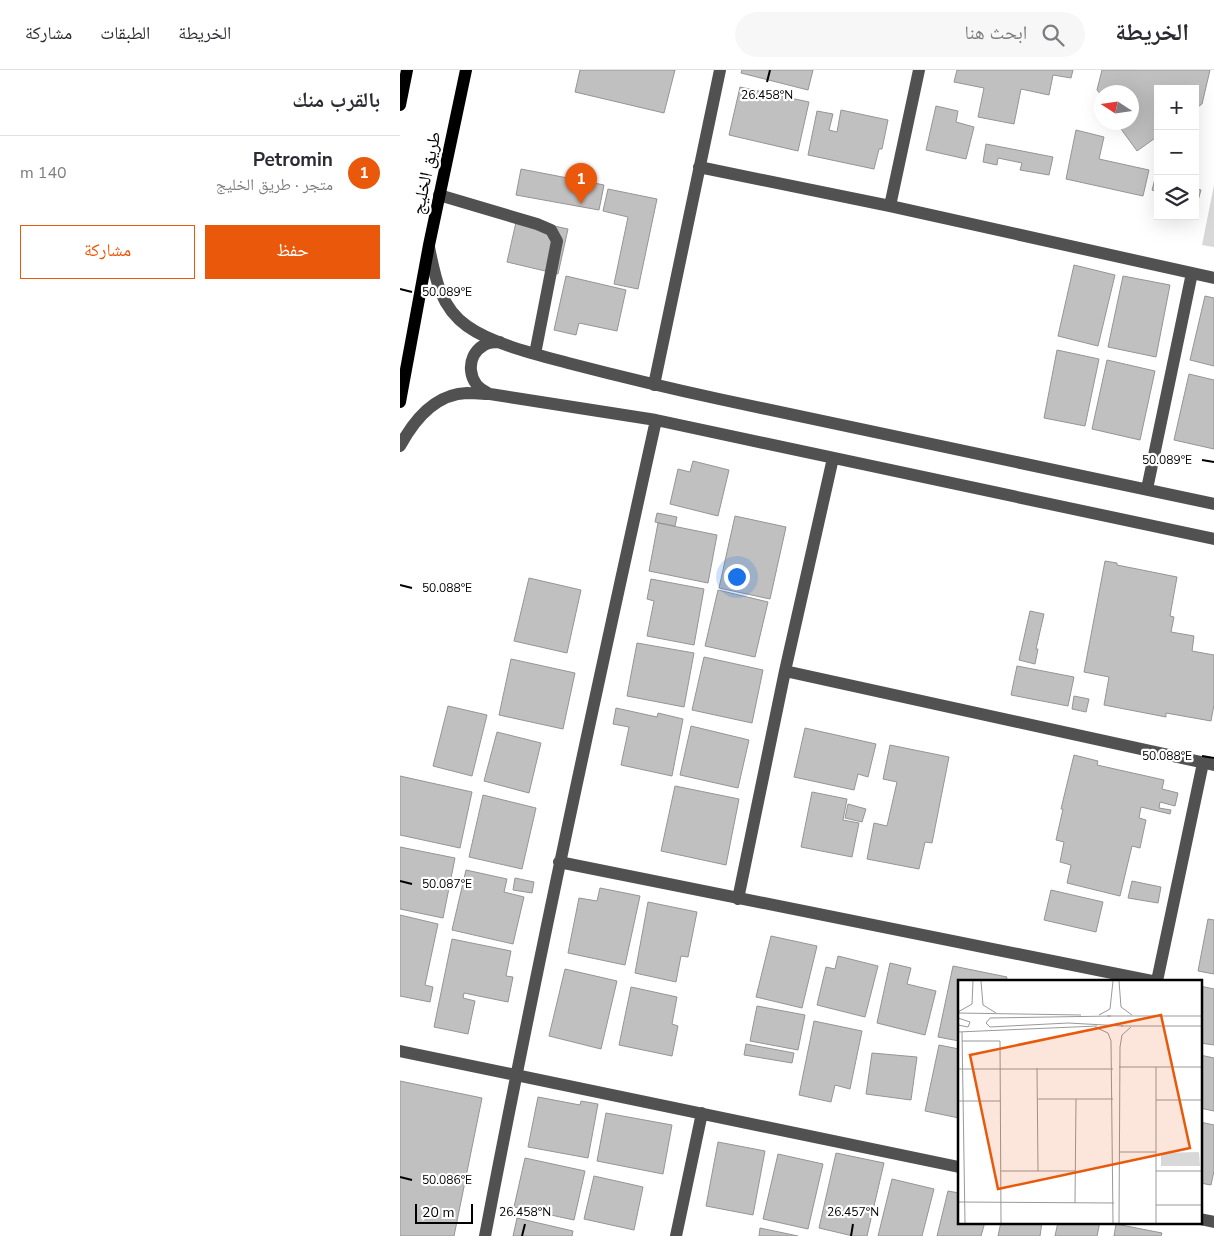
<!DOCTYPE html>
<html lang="ar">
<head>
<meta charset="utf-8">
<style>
  body { margin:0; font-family:"Nunito Sans","Noto Naskh Arabic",sans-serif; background:#f7f7f7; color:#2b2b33; direction:rtl }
  .controls { position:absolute; right:15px; top:15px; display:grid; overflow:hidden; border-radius:0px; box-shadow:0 5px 20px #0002 }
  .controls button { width:45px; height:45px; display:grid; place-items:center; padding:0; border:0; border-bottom:1px solid #e1e1e2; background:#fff; color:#2b2b33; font:25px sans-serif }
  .compass { position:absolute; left:694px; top:15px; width:45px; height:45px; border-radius:50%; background:#fff; box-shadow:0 5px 20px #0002; rotate:282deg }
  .scale { position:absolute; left:15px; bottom:12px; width:58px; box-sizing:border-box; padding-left:5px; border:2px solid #000; border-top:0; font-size:14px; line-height:18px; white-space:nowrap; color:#000; -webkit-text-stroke:4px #fff; paint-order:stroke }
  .you { position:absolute; left:336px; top:506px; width:18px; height:18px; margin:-12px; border:4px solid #fff; border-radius:50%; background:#1a73e8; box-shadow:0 0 0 8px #1a73e833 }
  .badge { display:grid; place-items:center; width:32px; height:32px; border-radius:50%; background:#ea580c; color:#fff; font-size:16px; font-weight:700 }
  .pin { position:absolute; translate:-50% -41px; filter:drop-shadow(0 1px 2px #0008) }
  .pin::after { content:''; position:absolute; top:26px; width:18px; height:15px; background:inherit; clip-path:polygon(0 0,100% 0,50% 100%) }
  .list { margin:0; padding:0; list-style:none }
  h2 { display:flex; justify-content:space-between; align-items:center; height:65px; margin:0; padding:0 20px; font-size:21px }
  h2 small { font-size:16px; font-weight:400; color:#7c7c81 }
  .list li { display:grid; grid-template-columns:32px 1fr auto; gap:15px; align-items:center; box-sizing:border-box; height:75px; padding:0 20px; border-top:1px solid #e1e1e2 }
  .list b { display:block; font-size:19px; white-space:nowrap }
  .list p { margin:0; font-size:16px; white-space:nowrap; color:#7c7c81 }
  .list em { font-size:16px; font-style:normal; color:#7c7c81 }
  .actions { display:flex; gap:10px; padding:15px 20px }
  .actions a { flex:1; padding:11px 0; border:1px solid #ea580c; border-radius:0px; text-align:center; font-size:18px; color:#ea580c }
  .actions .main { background:#ea580c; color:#fff }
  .icon { flex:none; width:28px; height:28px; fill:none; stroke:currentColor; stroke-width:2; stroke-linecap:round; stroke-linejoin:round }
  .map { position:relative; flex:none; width:814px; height:1166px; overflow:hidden; direction:ltr }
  header { display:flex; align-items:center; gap:30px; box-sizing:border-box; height:70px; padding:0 25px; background:#fff; border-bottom:1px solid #e1e1e2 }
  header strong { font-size:24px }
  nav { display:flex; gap:28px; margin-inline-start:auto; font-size:18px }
  .search { width:350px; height:45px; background:#f7f7f7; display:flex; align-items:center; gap:12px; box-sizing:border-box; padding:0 18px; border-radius:28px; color:#7c7c81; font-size:19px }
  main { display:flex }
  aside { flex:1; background:#fff }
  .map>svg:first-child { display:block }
</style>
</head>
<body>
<header>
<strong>الخريطة</strong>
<div class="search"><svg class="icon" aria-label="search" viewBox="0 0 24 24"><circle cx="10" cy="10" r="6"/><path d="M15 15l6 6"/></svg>ابحث هنا</div>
<nav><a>الخريطة</a><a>الطبقات</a><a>مشاركة</a></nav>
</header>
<main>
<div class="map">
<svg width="814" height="1166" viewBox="0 0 814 1166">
  <rect width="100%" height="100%" fill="#fff"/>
  <!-- green -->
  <path fill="#d8d8d8" d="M814,115V177L802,175Z"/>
  <!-- building -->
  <path fill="#c0c0c0" stroke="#959595" d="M180,0H275L264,43L175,22Z
    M342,0H413L408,20L341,3Z
    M557,0H673L671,8L653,5L649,25L621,19L614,54L578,47L584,18L554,12Z
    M702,0H810L802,34L795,39V19H758V66L737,81L716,52H732V22H702V26L697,20Z
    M340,17L409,32L398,81L329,65Z
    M536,36L558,41L556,52L574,57L566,89L526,80Z
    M441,40L488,50L482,79H479L474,99L408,85L417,41L433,44L429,60L437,62Z
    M676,60L704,67L699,89L749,100L743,126L666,109Z
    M586,74L653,87L649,105L620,100L622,93L598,88L597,95L583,92Z
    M121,99L204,115L199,140L116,125Z
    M755,109L758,110V122L752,120Z
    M795,118L801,120L797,134H795Z
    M208,119L257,129L238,219L214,214L228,147L203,141Z
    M117,148L168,159L158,204L107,192Z
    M674,195L715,205L698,276L658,266Z
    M166,206L226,220L217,261L179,253L176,265L154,260Z
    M723,206L770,215L756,287L708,277Z
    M805,226L814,228V296L790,290Z
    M657,280L699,289L685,356L644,348Z
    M707,290L755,301L740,370L692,359Z
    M789,304L814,310V379L774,370Z
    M293,391L329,400L318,446L270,434L278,399L290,402Z
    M257,443L277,447L275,456L255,452Z
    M335,446L386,457L370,529L319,518Z
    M258,453L317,465L308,513L249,501Z
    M705,491L717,493V495L777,507L770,546L774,547L771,562L794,566L792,581L814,585V635L811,651L766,643V647L704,635L709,607L684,602Z
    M129,508L181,520L167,583L114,571Z
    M251,509L304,519L294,575L247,566L254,531L247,529Z
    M318,520L368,532L355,587L305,576Z
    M630,541L644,544L636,579H638L635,594L619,590Z
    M237,573L294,583L284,637L227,626Z
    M304,587L363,600L352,653L292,640Z
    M111,589L175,603L163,659L99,645Z
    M617,596L674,607L668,636L611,625Z
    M674,626L689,629L686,642L672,639Z
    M48,636L87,645L72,706L33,696Z
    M216,638L257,647L258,643L283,649L272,706L221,695L229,657L213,654Z
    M291,656L349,670L338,718L280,705Z
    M405,658L476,674L468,707L458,704L454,720L394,707Z
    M97,662L141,673L129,723L84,711Z
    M490,675L549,687L532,773L525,772L519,799L467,789L474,753L487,756L497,712L483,709Z
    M674,685L698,691L697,695L764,710L762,719L778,723L775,736L760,732L759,738L771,740L770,744L741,737L739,748L746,750L740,778L732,776L720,826L667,813L671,795L660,792L664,772L656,770L663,739H661Z
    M0,706L72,722L60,778L0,765Z
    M275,716L339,729L326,795L261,781Z
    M412,722L447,729L443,750L459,753L452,787L401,777Z
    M83,725L136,738L122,799L69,787Z
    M448,734L466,739L462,752L445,748Z
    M0,777L55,788L43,848L0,839Z
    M66,800L107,809L104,822L124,827L113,874L52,860Z
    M115,808L134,812L132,823L113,820Z
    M732,811L761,817L758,833L728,828Z
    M200,818L240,826L225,895L168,883L179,828L197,831Z
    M651,820L703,832L696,862L644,850Z
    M248,832L297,842L288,887L281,886L276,912L235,903Z
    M0,845L38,854L25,915L33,917L30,932L0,926Z
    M808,849L814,850V904L798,901Z
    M371,866L417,876L402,938L356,927Z
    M52,869L111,881L106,906L113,907L108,932L64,923L63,928L75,931L68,964L34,957Z
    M438,886L478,896L465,947L417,935L426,897L435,899Z
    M490,893L511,898L507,914L536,921L525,965L477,953Z
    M553,896L607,907L606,911H559V971L538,967Z
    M165,899L217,911L201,979L149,966Z
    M800,916L814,919V975L800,973Z
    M231,917L277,927L272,954L278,956L272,986L219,975Z
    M357,936L405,945L398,980L350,971Z
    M414,951L462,961L450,1019L435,1015L431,1032L399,1025Z
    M346,974L394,983L392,993L344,985Z
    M539,975L559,979V1048L525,1041Z
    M472,983L517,987L511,1030L466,1024Z
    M800,985L814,988V1041L800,1038Z
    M0,1011L82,1028L54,1166H0Z
    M138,1027L180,1035L181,1031L198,1034L188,1088L128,1077Z
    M206,1043L272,1055L263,1104L197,1091Z
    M800,1052L814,1055V1101L811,1115L800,1113Z
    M318,1072L365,1081L353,1145L306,1136Z
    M436,1083L484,1093L467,1166H453L419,1158Z
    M378,1084L423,1094L408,1159L363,1149Z
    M125,1088L185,1101L174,1150L114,1137Z
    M194,1106L243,1117L234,1160L184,1149Z
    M492,1109L534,1119L522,1166H478Z
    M548,1121L559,1123V1152H585L581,1166H537Z
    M117,1148L173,1161L172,1166H113Z
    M601,1152H642L640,1166H598Z
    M658,1152H700L697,1166H655Z
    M716,1154L762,1163L761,1166H714Z
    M360,1158L398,1166H359Z"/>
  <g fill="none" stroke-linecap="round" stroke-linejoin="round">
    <!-- minor -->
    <path stroke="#515151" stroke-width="12" d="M299,97L490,136L814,208
      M39,125L137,154L151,160L157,171L135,284
      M490,136L519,0
      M29,177C35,207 40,237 67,256C92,274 138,285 168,293C218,306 268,318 319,329C484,364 649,399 814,434
      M254,315L320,0
      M88,323C68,315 64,287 84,275C89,272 95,272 100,272
      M0,376C14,350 35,324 67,323C74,323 83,324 90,324L256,350L814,469
      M747,419L792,203
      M385,601L814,695
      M159,792L752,911
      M338,829L385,601L433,388
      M757,911L803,693
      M0,981L559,1097
      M800,1149L814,1152
      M85,1166C137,893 196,622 256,350
      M276,1166L302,1043"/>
    <!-- major -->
    <path stroke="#000" stroke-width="12" d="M0,35L7,0
      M0,332L29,175L66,0"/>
  </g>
  <!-- ticks -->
  <path fill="none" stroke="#000" stroke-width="2" d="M367,12L370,0M0,219L12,222M802,390L814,392M0,515L12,518M802,686L814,688M0,811L12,814M0,1107L12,1110M122,1166L125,1154M451,1166L453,1154"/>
  <g text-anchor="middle" stroke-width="4.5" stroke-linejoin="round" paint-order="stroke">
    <!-- street labels -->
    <g font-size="18" fill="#000" stroke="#fff">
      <text transform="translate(26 103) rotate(-78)" y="6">طريق الخليج</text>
    </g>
  </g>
  <!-- overview -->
  <g transform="translate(558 910)">
    <rect width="244" height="244" fill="#fff"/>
    <path d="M241,172L242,186H203V173Z" fill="#d8d8d8"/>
    <path fill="none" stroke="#999" stroke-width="1" d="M23,1L25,25L38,33M161,1L163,27L174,35M0,32L14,24L15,1M0,33L123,35M141,35L152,29L155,1M149,36H244M153,36L32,38L28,43L32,47L110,43L165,46M0,38L12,42L10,47L0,45M163,46H244M137,47L150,53L153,61L155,243M0,52L139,46M4,52L7,243M4,61H42L43,243M161,87H244M79,88L80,191M0,89H155M79,119H155M198,120H244M0,121H43M161,172H198M43,191H118M198,191H244M0,222L156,223M117,223L118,119M198,225H244M161,243L162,67L164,55L173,47M198,243V87"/>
    <path fill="#e8590c" fill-opacity="0.15" stroke="#e8590c" stroke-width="2.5" d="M203,35L232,168L40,209L12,75Z"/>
    <rect width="244" height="244" fill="none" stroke="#000" stroke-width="2.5"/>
  </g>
  <g font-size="12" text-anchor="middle" fill="#000" stroke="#fff" stroke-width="4.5" stroke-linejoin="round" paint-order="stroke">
    <text x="367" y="29">26.458°N</text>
    <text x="47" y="226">50.089°E</text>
    <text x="767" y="394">50.089°E</text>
    <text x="47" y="522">50.088°E</text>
    <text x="767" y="690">50.088°E</text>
    <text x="47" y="818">50.087°E</text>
    <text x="47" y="1114">50.086°E</text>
    <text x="125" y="1146">26.458°N</text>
    <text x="453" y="1146">26.457°N</text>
  </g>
</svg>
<div class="controls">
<button>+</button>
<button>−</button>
<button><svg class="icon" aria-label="layers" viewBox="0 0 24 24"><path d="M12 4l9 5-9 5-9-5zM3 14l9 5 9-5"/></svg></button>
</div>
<svg class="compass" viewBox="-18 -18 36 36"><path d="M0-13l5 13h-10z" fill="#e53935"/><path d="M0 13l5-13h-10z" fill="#7c7c81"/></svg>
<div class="scale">20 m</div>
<div class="you"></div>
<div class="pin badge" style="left:181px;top:134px">1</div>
</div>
<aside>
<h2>بالقرب منك<small></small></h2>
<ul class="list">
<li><span class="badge">1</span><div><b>Petromin</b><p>متجر · طريق الخليج</p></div><em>140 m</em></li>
</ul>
<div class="actions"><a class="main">حفظ</a><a>مشاركة</a></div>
</aside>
</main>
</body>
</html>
